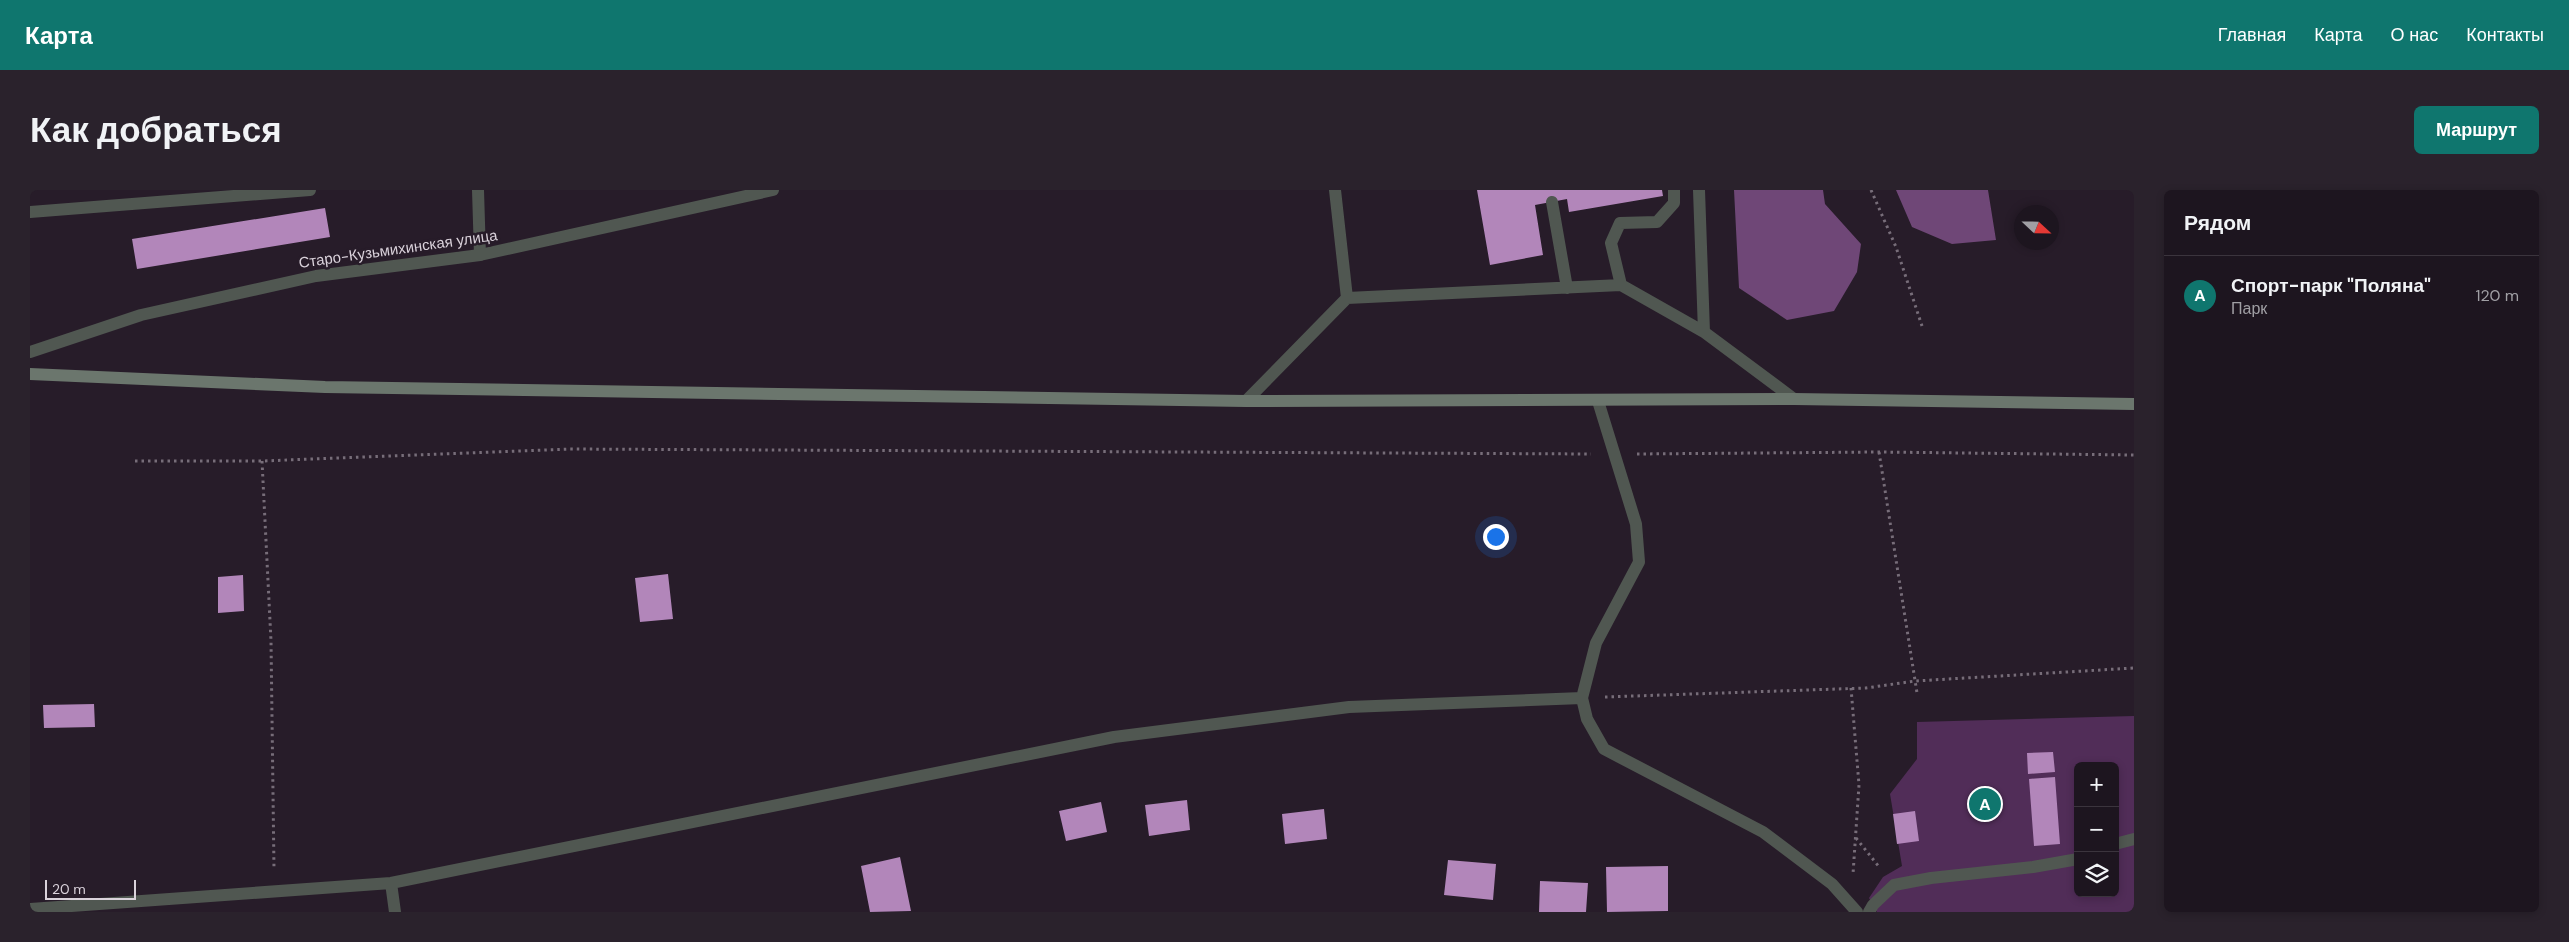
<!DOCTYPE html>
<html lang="ru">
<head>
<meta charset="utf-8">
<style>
  body { margin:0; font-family:"DM Sans",sans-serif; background:#2a222c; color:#f1f3f6 }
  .controls { position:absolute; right:15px; bottom:15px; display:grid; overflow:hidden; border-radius:8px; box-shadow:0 2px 8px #0003 }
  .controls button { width:45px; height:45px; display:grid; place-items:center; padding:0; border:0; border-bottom:1px solid #3b343d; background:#1d151f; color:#f1f3f6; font:25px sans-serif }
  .compass { position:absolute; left:1984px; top:15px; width:45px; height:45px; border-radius:50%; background:#1d151f; box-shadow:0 2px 8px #0003; rotate:112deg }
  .scale { position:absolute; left:15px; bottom:12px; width:91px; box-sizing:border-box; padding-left:5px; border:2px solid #dad2db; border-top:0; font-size:14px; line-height:18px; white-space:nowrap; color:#dad2db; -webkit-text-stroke:4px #271c29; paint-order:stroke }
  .you { position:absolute; left:1465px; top:346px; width:18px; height:18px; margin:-12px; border:4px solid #fff; border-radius:50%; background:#1a73e8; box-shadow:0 0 0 8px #1a73e833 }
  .badge { display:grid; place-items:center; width:32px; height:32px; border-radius:50%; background:#0f766e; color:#fff; font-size:16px; font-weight:700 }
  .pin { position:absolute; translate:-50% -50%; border:2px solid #fff; box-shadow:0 1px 5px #0006 }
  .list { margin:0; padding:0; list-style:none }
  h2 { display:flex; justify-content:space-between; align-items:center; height:65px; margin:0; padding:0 20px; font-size:21px }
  h2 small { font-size:16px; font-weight:400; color:#a09fa4 }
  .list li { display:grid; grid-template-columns:32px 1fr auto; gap:15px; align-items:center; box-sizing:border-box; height:80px; padding:0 20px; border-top:1px solid #3b343d }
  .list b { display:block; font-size:19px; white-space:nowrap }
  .list p { margin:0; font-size:16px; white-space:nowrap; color:#a09fa4 }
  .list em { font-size:16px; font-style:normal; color:#a09fa4 }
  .icon { flex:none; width:28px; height:28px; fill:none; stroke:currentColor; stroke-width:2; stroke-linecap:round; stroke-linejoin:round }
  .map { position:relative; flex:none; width:2104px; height:722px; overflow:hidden; border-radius:8px }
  header { display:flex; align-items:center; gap:30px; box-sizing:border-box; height:70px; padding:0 25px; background:#0f766e; color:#fff }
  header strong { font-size:24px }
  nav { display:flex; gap:28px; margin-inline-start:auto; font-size:18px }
  .intro { display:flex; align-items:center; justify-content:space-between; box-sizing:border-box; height:120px; padding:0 30px }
  h1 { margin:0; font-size:35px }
  .button { padding:12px 22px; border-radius:8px; background:#0f766e; color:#fff; font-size:18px; font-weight:700 }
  main { display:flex; gap:30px; padding:0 30px }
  aside { flex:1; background:#1d151f; border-radius:8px; box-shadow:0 2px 8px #0003 }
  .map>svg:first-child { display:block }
</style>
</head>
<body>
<header>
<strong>Карта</strong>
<nav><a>Главная</a><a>Карта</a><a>О нас</a><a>Контакты</a></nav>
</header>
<div class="intro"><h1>Как добраться</h1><a class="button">Маршрут</a></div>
<main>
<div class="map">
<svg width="2104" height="722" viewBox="0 0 2104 722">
  <rect width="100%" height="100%" fill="#271c29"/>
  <!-- green -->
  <path fill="#512d58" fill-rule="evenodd" d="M2104,526V722H1847L1839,708L1853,687L1872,676L1860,604L1887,569V532ZM2048,576H2085V703H2048Z"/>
  <!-- forest -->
  <path fill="#6f4777" d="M1704,0H1793L1795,14L1831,54L1827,82L1804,121L1757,130L1709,98Z
    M1866,0H1958L1966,50L1922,54L1882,37Z"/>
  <!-- building -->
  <path fill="#b286ba" d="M1447,0H1632L1633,6L1539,22L1537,9L1505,15L1513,65L1460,75Z
    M295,18L300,47L107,79L102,49Z
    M638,384L643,429L610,432L605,388Z
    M213,385L214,421L188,423V387Z
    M64,514L65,537L14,538L13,515Z
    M2023,562L2025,582L1998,584L1997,563Z
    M2025,587L2030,654L2004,656L1999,589Z
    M1157,610L1160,640L1119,646L1115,615Z
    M1071,612L1077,642L1036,651L1029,621Z
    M1294,619L1297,649L1255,654L1252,624Z
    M1885,621L1889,651L1867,654L1863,624Z
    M870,667L881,721L840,722L831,676Z
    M1418,670L1466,674L1463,710L1414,705Z
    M1638,676V721L1577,722L1576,677Z
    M1510,691L1558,693L1556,722H1509Z"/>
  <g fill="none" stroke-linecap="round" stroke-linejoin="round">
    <!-- path -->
    <path stroke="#776d79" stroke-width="3" stroke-dasharray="2.5 4" stroke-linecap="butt" d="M1841,0L1866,57L1892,136
      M1849,262L1887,503
      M1607,264L1849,262L2104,265
      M105,271H232L540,259L1561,264
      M232,271L241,451L244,680
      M1821,498L1829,595L1823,684
      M1575,507L1836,498L1885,491L2104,478
      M1826,648L1850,678"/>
    <!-- service -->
    <path stroke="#505751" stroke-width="12" d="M448,0L450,65
      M1305,0L1317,108
      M1669,0L1674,142
      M1522,12L1537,98
      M0,22L280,0
      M1591,95L1581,53L1590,33L1627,32L1644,13V0
      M1216,211L1317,108L1591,95L1674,142L1764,209
      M1568,211L1606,334L1609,372L1566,453L1552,508L1557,529L1574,559L1733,642L1802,694L1827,722
      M2085,654L2104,649
      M361,693L365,722
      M0,719L361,693L1084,547L1319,517L1552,508
      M1839,722L1843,715L1864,695L1901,688L2003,677L2048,669"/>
    <!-- tertiary -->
    <path stroke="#505751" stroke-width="12" d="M0,162L111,125L286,86L450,65L743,0"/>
    <!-- secondary -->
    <path stroke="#6b766d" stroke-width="12" d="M0,184L295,197L1216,211L1764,209L2104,214"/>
  </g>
  <g text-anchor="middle" stroke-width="5" stroke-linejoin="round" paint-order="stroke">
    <!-- street labels -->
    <g font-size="15" fill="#dad2db" stroke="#271c29">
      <text transform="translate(368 59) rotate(-8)" y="5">Старо-Кузьмихинская улица</text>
    </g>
  </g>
</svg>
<div class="controls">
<button>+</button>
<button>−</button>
<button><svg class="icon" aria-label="layers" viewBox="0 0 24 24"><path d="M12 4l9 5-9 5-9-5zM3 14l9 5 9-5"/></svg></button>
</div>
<svg class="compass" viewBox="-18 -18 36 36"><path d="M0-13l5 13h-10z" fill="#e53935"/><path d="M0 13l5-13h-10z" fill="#a09fa4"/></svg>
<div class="scale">20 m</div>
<div class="you"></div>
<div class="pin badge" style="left:1955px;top:614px">A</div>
</div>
<aside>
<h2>Рядом<small></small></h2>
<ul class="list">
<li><span class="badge">A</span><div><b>Спорт-парк &quot;Поляна&quot;</b><p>Парк</p></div><em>120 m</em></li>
</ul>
</aside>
</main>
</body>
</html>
